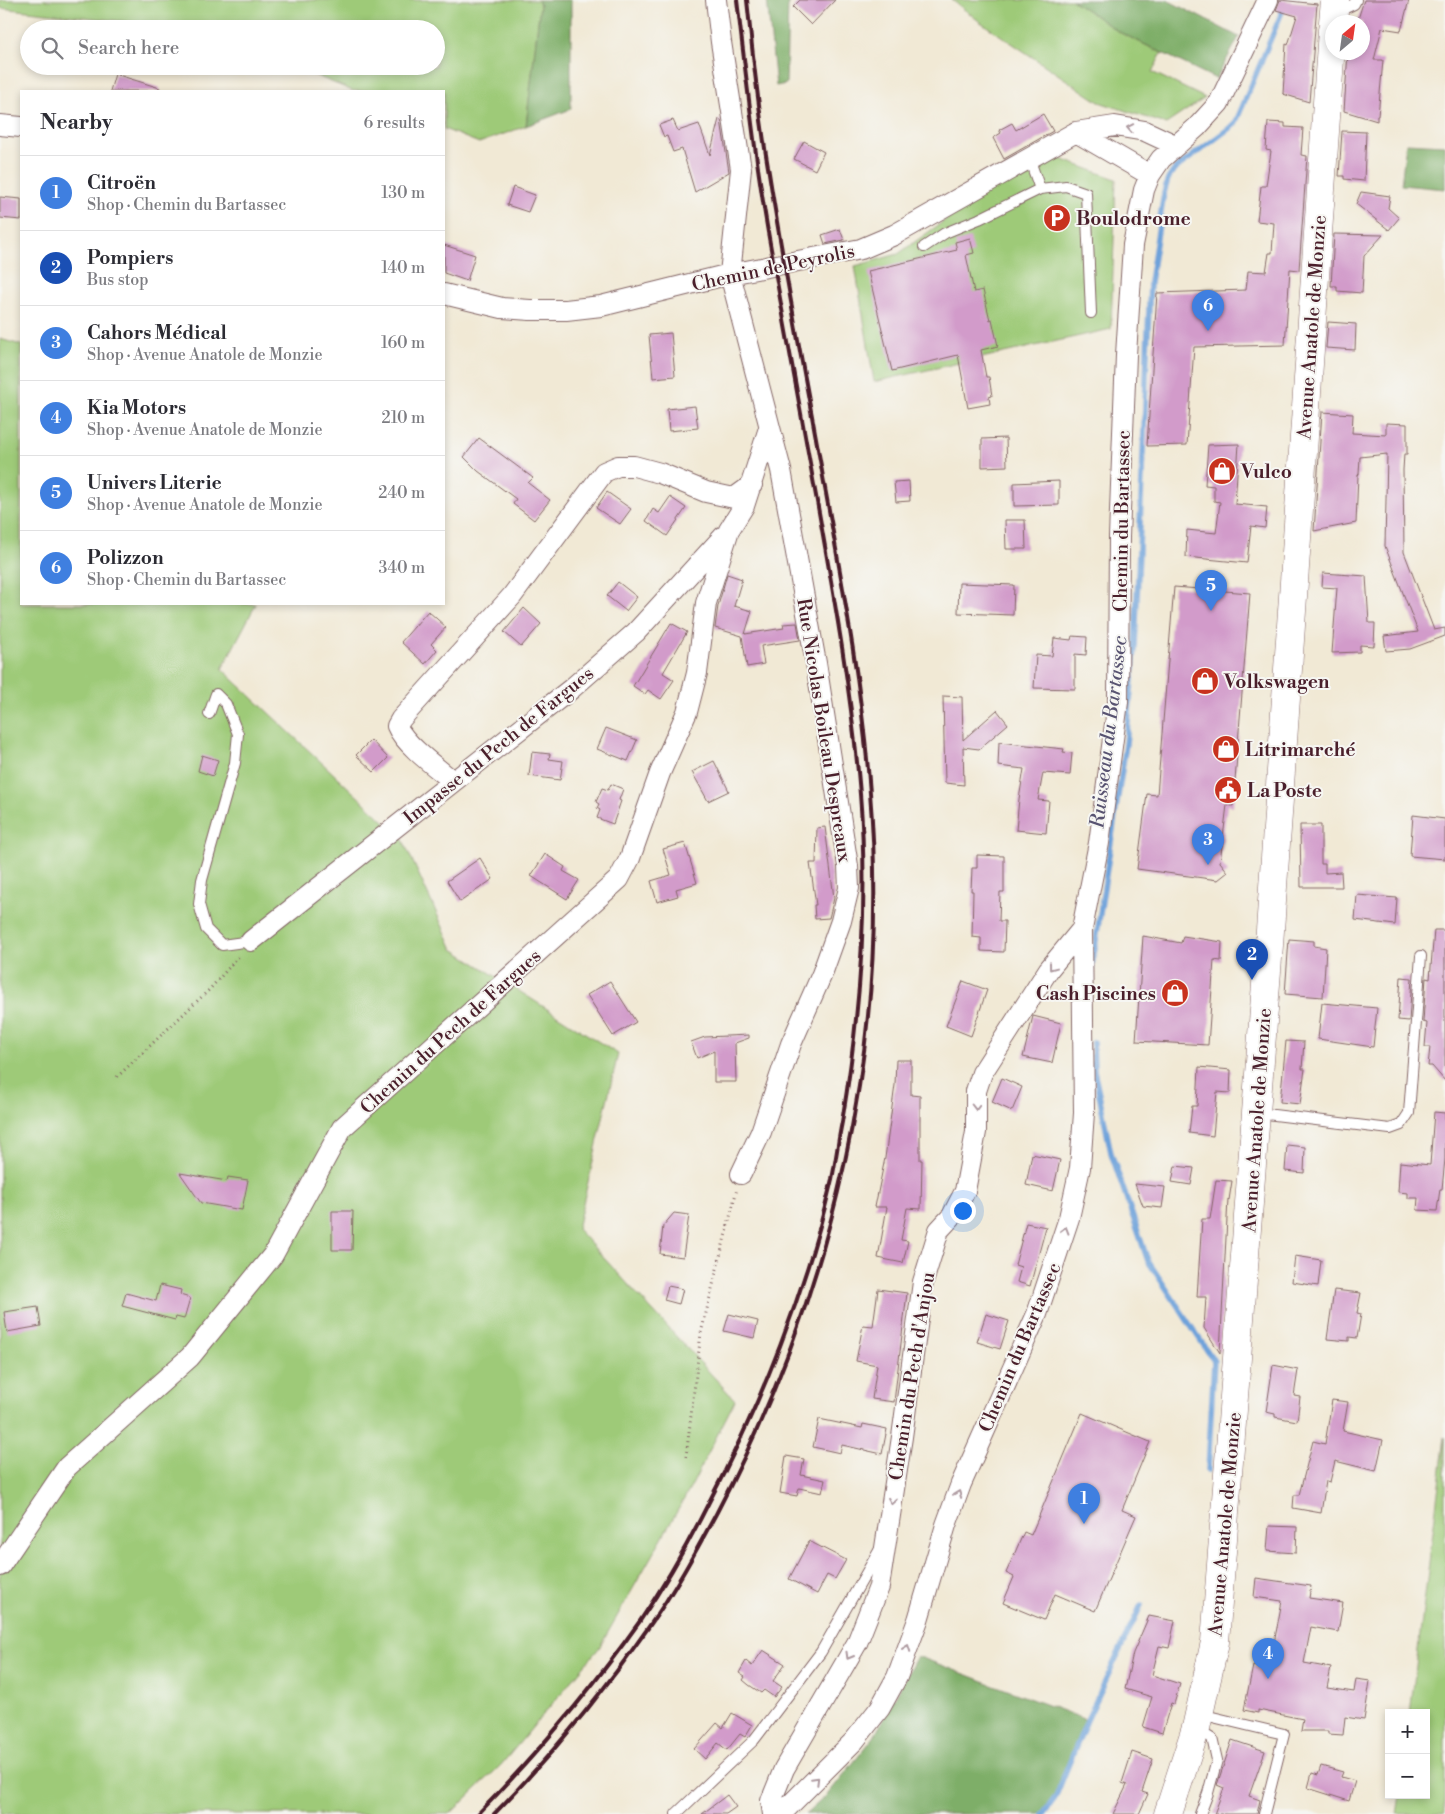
<!DOCTYPE html>
<html lang="en">
<head>
<meta charset="utf-8">
<style>
  body { margin:0; font-family:"Libre Bodoni",serif; background:#f7f7f7; color:#2b2b33 }
  .controls { position:absolute; right:15px; bottom:15px; display:grid; overflow:hidden; border-radius:0px; box-shadow:0 2px 8px #0003 }
  .controls button { width:45px; height:45px; display:grid; place-items:center; padding:0; border:0; border-bottom:1px solid #e1e1e2; background:#fff; color:#2b2b33; font:25px sans-serif }
  .compass { position:absolute; left:1325px; top:15px; width:45px; height:45px; border-radius:50%; background:#fff; box-shadow:0 2px 8px #0003; rotate:29deg }
  .you { position:absolute; left:962px; top:1210px; width:18px; height:18px; margin:-12px; border:4px solid #fff; border-radius:50%; background:#1a73e8; box-shadow:0 0 0 8px #1a73e833 }
  .badge { display:grid; place-items:center; width:32px; height:32px; border-radius:50%; background:#2563eb; color:#fff; font-size:16px; font-weight:700 }
  .pin { position:absolute; translate:-50% -41px; filter:drop-shadow(0 1px 2px #0008) }
  .pin::after { content:''; position:absolute; top:26px; width:18px; height:15px; background:inherit; clip-path:polygon(0 0,100% 0,50% 100%) }
  .list { margin:0; padding:0; list-style:none }
  h2 { display:flex; justify-content:space-between; align-items:center; height:65px; margin:0; padding:0 20px; font-size:21px }
  h2 small { font-size:16px; font-weight:400; color:#7c7c81 }
  .list li { display:grid; grid-template-columns:32px 1fr auto; gap:15px; align-items:center; box-sizing:border-box; height:75px; padding:0 20px; border-top:1px solid #e1e1e2 }
  .list b { display:block; font-size:19px; white-space:nowrap }
  .list p { margin:0; font-size:16px; white-space:nowrap; color:#7c7c81 }
  .list em { font-size:16px; font-style:normal; color:#7c7c81 }
  .icon { flex:none; width:28px; height:28px; fill:none; stroke:currentColor; stroke-width:2; stroke-linecap:round; stroke-linejoin:round }
  .map { position:relative; flex:none; width:1445px; height:1814px; overflow:hidden }
  .search { position:absolute; background:#fff; box-shadow:0 2px 8px #0003; left:20px; top:20px; width:425px; height:55px; display:flex; align-items:center; gap:12px; box-sizing:border-box; padding:0 18px; border-radius:28px; color:#7c7c81; font-size:19px }
  .panel { position:absolute; background:#fff; box-shadow:0 2px 8px #0003; left:20px; top:90px; width:425px; height:515px; border-radius:0px }
  .map>svg:first-child { display:block }
</style>
</head>
<body>
<div class="map">
<svg width="1445" height="1814" viewBox="0 0 1445 1814">
  <rect width="100%" height="100%" fill="#f6f6f2"/>
  <filter id="ink" filterUnits="userSpaceOnUse"><feTurbulence type="fractalNoise" baseFrequency=".02" numOctaves="2"/><feDisplacementMap in="SourceGraphic" scale="10" xChannelSelector="R" yChannelSelector="G"/><feConvolveMatrix kernelMatrix="1 2 1 2 8 2 1 2 1" color-interpolation-filters="sRGB"/></filter>
  <filter id="wash" filterUnits="userSpaceOnUse"><feTurbulence type="fractalNoise" baseFrequency=".0096" numOctaves="4" result="noise"/><feDisplacementMap in="SourceGraphic" scale="20" xChannelSelector="R" yChannelSelector="G"/><feGaussianBlur stdDeviation="1.12" result="paint"/><feColorMatrix in="noise" values="0 0 0 0 0 0 0 0 0 0 0 0 0 0 0 0 0 1.4 0 .05"/><feComposite in="paint" operator="in"/></filter>
  <g filter="url(#wash)">
    <rect width="100%" height="100%" fill="#f1e9d5"/>
    <!-- green -->
    <path fill="#9eca78" stroke="#747452" d="M0,0H538L540,5L526,126L479,143L444,129V91H353L293,66H436V29H194L0,8Z
      M952,0H1072L1119,32L1162,53L1152,72L1205,98L1166,124L1099,102L979,21Z
      M1058,158L1116,179L1111,329L874,382L855,266L898,254L983,193Z
      M0,339L21,345V604H256L222,669L402,838L453,949L618,1054L577,1229L735,1400L691,1487L599,1648L501,1765L450,1814H0Z
      M1445,1437V1814H1397L1400,1795H1426V1713H1410Z"/>
    <!-- forest -->
    <path fill="#7eae68" stroke="#64664a" d="M538,0H571V109L526,126L540,5Z
      M767,0H788L786,84L776,86Z
      M1072,0H1167L1239,37L1216,79L1119,32Z
      M1406,143L1445,145V189L1401,185Z
      M917,1656L1087,1720L1055,1798L1043,1814H806L828,1794L874,1737Z"/>
    <g fill="none" stroke-linecap="round" stroke-linejoin="round">
      <!-- stream -->
      <path stroke="#6ea2da" stroke-width="5.5" d="M1091,973L1126,744L1135,648L1150,282L1164,193L1168,179L1175,169L1235,124L1282,12
        M1093,1042L1094,1070L1111,1153L1148,1261L1214,1361L1208,1470
        M1043,1814L1055,1798L1087,1720L1141,1605"/>
    </g>
    <g id="blocks">
      <!-- building -->
      <path fill="#d29bca" d="M800,0H835L811,25L793,7Z
        M1280,0L1317,4L1309,102L1283,94L1286,44L1288,45L1297,16L1276,10Z
        M1364,0H1409L1401,31L1382,28L1374,60H1383L1378,116H1377V121L1344,111L1348,52H1362V22H1357Z
        M115,74L160,88V91H110Z
        M1043,114L1053,131L1004,159L993,138L1001,133L999,130L1012,123L1016,130Z
        M719,119L721,120L729,172L695,192L682,149L673,152L667,136L664,137L659,125L673,120L678,131L699,124L710,155Z
        M1268,122L1285,123V127L1303,128L1301,155L1307,156L1299,270L1290,269L1285,345L1194,347L1187,445L1147,446L1157,293L1246,290L1248,271L1266,272L1269,253H1272L1274,223L1257,221L1261,186H1266L1271,151L1266,150Z
        M1342,131L1366,132L1364,181L1344,179V176H1339Z
        M804,141L824,152L815,170L794,159Z
        M513,187L535,195L528,212L507,205Z
        M1361,192L1390,196L1388,208L1399,218L1389,230L1356,204Z
        M0,197L21,199V220L0,218Z
        M840,229L844,240L825,244L822,235Z
        M1334,234L1383,235L1364,256L1362,293L1337,291V286H1331Z
        M970,238L974,253L966,255L974,292L983,290L990,320L992,319L998,346L981,350L986,377H989L992,396L989,397L990,404L968,408L958,355L892,371L868,271L957,250L955,242Z
        M444,245L475,255L467,281L444,273Z
        M1328,322L1356,324L1355,350L1326,348Z
        M671,333L675,376L653,378L649,335Z
        M695,406L698,428L669,431L667,409Z
        M1322,412L1353,414L1352,433L1386,435V423L1407,424V454H1404L1403,470L1404,552L1434,630L1445,628V636L1410,649L1386,651L1384,636L1418,632L1385,546L1387,454L1360,457L1359,474L1358,475L1356,523L1314,531Z
        M479,438L533,478L528,483L550,500L534,520L513,504L516,499L478,471L464,457Z
        M1006,438L1007,466L982,467V439Z
        M1239,444L1235,504L1267,507L1265,528L1251,526L1247,563L1186,557L1187,530L1216,533L1220,502L1214,501V486L1205,485L1208,445Z
        M909,481L910,501L896,502L894,482Z
        M1059,481V505L1014,506V483Z
        M607,492L631,509L620,524L596,508Z
        M670,497L686,508L667,536L646,521L653,509L659,513Z
        M1005,520H1025L1026,549H1006Z
        M1323,573L1366,576L1369,623H1375L1374,646L1360,645V652L1332,653L1337,588L1322,587Z
        M727,574L742,579L734,606L752,611L745,634L784,628L783,624L797,623L800,640L761,646L764,664L747,667L742,636L715,628L718,606Z
        M618,582L637,597L626,611L607,596Z
        M959,583L1014,585L1013,615L958,613Z
        M1174,587L1250,593L1233,806L1227,805L1220,862L1228,872L1218,880L1137,869L1147,794L1157,795Z
        M524,608L541,624L521,647L504,632Z
        M428,611L446,627L431,644L437,650L425,664L401,642Z
        M671,623L687,632L663,673L674,680L661,699L648,690L645,694L633,686Z
        M1072,636L1087,637L1086,655L1075,654V689L1034,688L1036,655L1052,656L1054,638L1071,640Z
        M943,696L962,697L963,740L997,710L1008,724L979,749L963,747L964,785L945,783Z
        M606,728L637,740L628,761L597,749Z
        M371,740L388,758L374,772L356,755Z
        M999,742L1064,749L1063,752L1072,753L1070,775L1043,773L1038,800L1049,801L1046,833L1016,830L1019,799L1024,769L998,766Z
        M532,752L550,754L549,759L563,761L560,780L529,776Z
        M202,755L218,760L213,776L198,771Z
        M714,761L729,791L708,801L692,772Z
        M611,784L623,789L619,800L621,801L613,824L597,818L600,810L597,808L599,804L596,802L602,788L608,790Z
        M1413,815L1445,819V859L1410,856Z
        M1300,825H1321V864H1325V873L1341,872L1342,887H1301Z
        M825,827L834,898L829,918L815,919L814,905H816L810,863H816L817,828Z
        M685,843L697,883L676,889L678,896L657,902L651,881L671,875L663,849Z
        M545,854L565,867L563,871L579,880L567,899L531,876Z
        M977,855L1004,856V892H1000L999,921H1005L1004,952L981,951V938L972,937L973,891H971L972,868H977Z
        M480,858L493,879L460,902L447,881Z
        M1357,895L1397,898L1395,925L1355,920Z
        M1434,930H1445V1081L1432,1066H1428L1430,1047H1425L1427,1023L1423,1022L1426,978L1430,979Z
        M1143,936L1181,943L1183,936L1222,942L1221,961L1214,960L1208,1045L1136,1041Z
        M1289,939L1314,941V946L1326,948L1323,997L1285,994Z
        M1401,977L1412,978L1409,1021L1398,1020Z
        M610,981L636,1022L613,1036L587,995Z
        M963,981L987,990L971,1036L946,1026Z
        M1322,1003L1377,1008L1373,1047L1318,1039Z
        M1033,1016L1061,1023L1052,1063L1023,1057Z
        M749,1035V1038L735,1043L736,1082H714V1051L697,1058L691,1042L705,1037Z
        M1286,1041L1304,1042L1302,1069H1305L1300,1104L1280,1102Z
        M896,1060H911V1095L920,1096V1160H922L921,1209L907,1208L901,1240L908,1241L903,1263L878,1258L887,1207H875L885,1158L895,1085Z
        M1199,1067L1231,1070L1230,1093L1217,1092L1213,1136L1189,1133L1192,1106H1197Z
        M1002,1078L1022,1087L1012,1111L992,1102Z
        M1434,1112L1445,1113V1159L1442,1189H1440L1437,1211L1417,1210L1418,1198H1408V1193L1398,1192L1400,1162L1430,1165Z
        M1287,1145L1305,1147L1304,1173L1285,1171Z
        M1032,1154L1060,1160L1053,1191L1026,1185Z
        M1175,1166L1194,1168L1191,1185L1172,1182Z
        M180,1173L227,1181L228,1177L248,1180L242,1210L201,1203Z
        M1216,1180L1232,1181L1229,1200L1228,1199L1220,1353L1204,1328L1206,1297H1197L1202,1219H1210Z
        M1135,1184L1165,1187L1162,1208L1143,1206Z
        M332,1211H353L352,1250H332Z
        M674,1213L689,1215L683,1257L660,1254L663,1226Z
        M1026,1223L1046,1227L1030,1286L1017,1282L1021,1267L1015,1265Z
        M1295,1256L1321,1260L1318,1286L1292,1282Z
        M160,1285L181,1290L180,1295L190,1298L184,1319L176,1317L175,1320L122,1306L126,1293L156,1301Z
        M668,1286L683,1289L679,1304L664,1300Z
        M878,1289L907,1293L894,1402L872,1399L877,1365L856,1361L863,1325L873,1326Z
        M1334,1290L1361,1293L1357,1313L1361,1314L1357,1338L1349,1337V1341L1327,1339Z
        M38,1307L41,1326L7,1332L4,1312Z
        M729,1314L758,1321L754,1338L724,1331Z
        M986,1314L1009,1321L1000,1349L977,1342Z
        M1273,1365L1298,1370L1294,1396L1300,1397L1297,1421L1275,1417V1414L1266,1412Z
        M1332,1400L1348,1402L1343,1431L1383,1440L1376,1471L1335,1461L1330,1482L1326,1481L1321,1513L1293,1508L1294,1495H1299L1313,1441L1325,1444Z
        M1082,1413L1150,1442L1122,1510L1136,1516L1095,1611L1055,1594L1044,1620L1003,1603L1014,1577L1006,1573L1024,1532L1031,1535Z
        M819,1419L862,1428L863,1424L887,1429L882,1454L842,1445L840,1453L813,1447Z
        M786,1456L804,1459L801,1475L825,1480L822,1493L799,1488L797,1496L780,1493Z
        M1269,1526L1297,1527L1296,1553L1267,1551Z
        M809,1541L846,1560L835,1579L827,1575L817,1594L789,1579Z
        M1256,1578L1311,1586L1309,1598L1343,1603L1338,1632L1311,1627L1304,1663L1331,1668L1327,1688L1354,1692L1356,1679L1370,1681L1364,1720L1345,1717L1343,1735L1328,1734V1731H1301L1303,1719L1258,1710V1713L1244,1710L1253,1666L1269,1670L1282,1601L1254,1597Z
        M1149,1616L1175,1621L1169,1648L1159,1646L1152,1675L1180,1684L1174,1704L1171,1703L1162,1733L1143,1727L1152,1697L1125,1689L1133,1653Z
        M763,1650L785,1664L773,1681L782,1687L774,1697L764,1690L761,1693L749,1685L743,1680L745,1677L739,1673L746,1661L752,1666Z
        M732,1713L752,1725L745,1737L740,1734L727,1750L718,1743L705,1759L694,1749L717,1723L723,1728Z
        M1232,1740L1265,1751L1249,1796L1260,1800L1257,1814H1214L1224,1788L1217,1785Z
        M1132,1752L1153,1759L1142,1792L1148,1794L1139,1814H1113L1127,1785L1122,1783Z
        M1321,1766L1343,1772L1341,1777L1355,1781L1349,1801L1308,1788L1312,1773L1318,1775Z
        M727,1795L736,1807L726,1814H702Z"/>
    </g>
  </g>
  <g filter="url(#ink)">
    <use href="#blocks" fill-opacity="0" stroke="#846666" stroke-width="1"/>
    <g fill="none" stroke-linecap="round" stroke-linejoin="round">
      <!-- lane casing -->
      <g stroke="#846666" stroke-width="12">
        <path id="lane" d="M1337,12L1354,4L1356,0
          M1029,158L1040,189L1066,186L1086,193L1091,313
          M924,247L945,233L979,219L1040,189
          M209,714L216,694L226,704L238,734L235,763L202,880L199,904L206,929L222,945L251,941
          M1258,1113L1390,1129L1401,1125L1409,1113L1421,956
          M1200,1714L1284,1734L1264,1814
          M1197,1729L1212,1738L1217,1760L1208,1793L1200,1814
          M676,1814L754,1740L821,1652L880,1549"/>
      </g>
      <!-- street casing -->
      <g stroke="#846666" stroke-width="22">
        <path id="street" d="M716,0L721,42L741,169L730,274L781,470L816,663L848,866L849,888L841,921L822,974L791,1044L761,1132L741,1174
          M0,125L21,127
          M1076,132L1150,175
          M444,294L502,308L530,310H566L601,306L730,274L861,249L894,235L1076,132L1115,126L1145,131L1175,145
          M453,781C437,768 404,744 397,726L401,719L512,596L604,472L618,466H634L660,473L706,492L734,498L752,485
          M251,941L571,689L636,632L724,536
          M0,1566L67,1467L190,1357L273,1255L342,1128L619,879L630,858L660,773L687,712L697,673L706,603L729,530L744,506L769,428
          M773,1814L771,1801L784,1769L857,1643L879,1587L902,1437L923,1282L939,1230L952,1216L965,1191L976,1132V1091L982,1073L1049,969L1082,929
          M781,1814L854,1741L880,1708L897,1677L918,1620L946,1525L961,1484L1037,1314L1069,1218L1080,1168L1084,1113L1082,929L1099,843L1118,702L1119,537L1126,355L1133,245L1144,190L1150,175L1161,159L1197,127L1219,103L1268,0"/>
      </g>
      <!-- primary casing -->
      <g stroke="#846666" stroke-width="29">
        <path id="primary" d="M1333,22L1335,0
          M1168,1814L1196,1728L1215,1642L1269,945L1332,30"/>
      </g>
      <!-- path -->
      <path stroke="#846666" stroke-width="3" stroke-dasharray="1 4" stroke-linecap="butt" d="M117,1077L210,989L239,956
        M686,1457L701,1333L737,1189"/>
      <!-- lane -->
      <use href="#lane" stroke="#fff" stroke-width="10"/>
      <!-- street -->
      <use href="#street" stroke="#fff" stroke-width="20"/>
      <!-- primary -->
      <use href="#primary" stroke="#fff" stroke-width="28"/>
      <!-- rail -->
      <path stroke="#4a1f2b" stroke-width="4" d="M478,1814C537,1754 591,1690 640,1621C665,1584 688,1544 708,1504C761,1404 806,1290 832,1179C836,1160 838,1141 842,1122C860,1014 869,903 860,794C852,697 835,602 818,507C802,421 787,335 771,249C756,167 747,83 737,0
        M494,1814C550,1757 602,1694 648,1628C674,1592 696,1551 717,1512C832,1293 891,1041 870,793C862,687 842,582 823,477C805,376 785,275 769,173C759,116 753,58 747,0"/>
    </g>
    <!-- one-way arrows -->
    <defs><path id="oneway-chevron" d="M-2-3.5L2.5 0L-2 3.5" fill="none" stroke-width="1.6" stroke-linecap="round" stroke-linejoin="round" transform="scale(1.25)"/></defs>
    <g stroke="#ae9aa0">
      <use href="#oneway-chevron" transform="translate(1130 128) rotate(-169)"/>
      <use href="#oneway-chevron" transform="translate(1052 967) rotate(127)"/>
      <use href="#oneway-chevron" transform="translate(976 1107) rotate(90)"/>
      <use href="#oneway-chevron" transform="translate(1065 1230) rotate(-73)"/>
      <use href="#oneway-chevron" transform="translate(958 1494) rotate(-69)"/>
      <use href="#oneway-chevron" transform="translate(892 1501) rotate(99)"/>
      <use href="#oneway-chevron" transform="translate(907 1648) rotate(-70)"/>
      <use href="#oneway-chevron" transform="translate(849 1656) rotate(120)"/>
      <use href="#oneway-chevron" transform="translate(816 1780) rotate(-45)"/>
    </g>
  </g>
  <!-- icons -->
  <defs>
    <g id="parking-disc" transform="scale(1.4375)"><circle r="9.5" fill="#c8321e" stroke="#f6f6f2"/><path d="M-3.5-5.5H1a3.5 3.5 0 0 1 0 7H-1V5.5H-3.5ZM-1-3.4V-.6H.8a1.4 1.4 0 0 0 0-2.8Z" fill="#fff"/></g>
    <g id="shop-disc" transform="scale(1.4375)"><circle r="9.5" fill="#c8321e" stroke="#f6f6f2"/><path d="M-5-2.5h2.3a2.7 3.5 0 0 1 5.4 0H5L5.5 6h-11ZM-1.5-2.5h3a1.5 2.3 0 0 0-3 0Z" fill="#fff"/></g>
    <g id="civic-disc" transform="scale(1.4375)"><circle r="9.5" fill="#c8321e" stroke="#f6f6f2"/><path d="M-.6-6.5H3V-4.5H.6V-3L4-1V1h2V6H-6V1h2V-1L-.6-3ZM-1.2 2.5V6h2.4V2.5Z" fill="#fff"/></g>
  </defs>
  <g fill-rule="evenodd">
    <use href="#parking-disc" x="1057" y="218"/>
    <use href="#shop-disc" x="1222" y="471"/>
    <use href="#shop-disc" x="1205" y="681"/>
    <use href="#shop-disc" x="1226" y="749"/>
    <use href="#civic-disc" x="1228" y="790"/>
    <use href="#shop-disc" x="1175" y="993"/>
  </g>
  <g text-anchor="middle" stroke-width="4" stroke-linejoin="round" paint-order="stroke">
    <!-- poi labels -->
    <g font-size="19" font-weight="bold" fill="#4a1f2b" stroke="#f6f6f2" text-anchor="start">
      <text x="1076" y="225">Boulodrome</text>
      <text x="1241" y="478">Vulco</text>
      <text x="1224" y="688">Volkswagen</text>
      <text x="1245" y="756">Litrimarché</text>
      <text x="1247" y="797">La Poste</text>
      <text x="1156" y="1000" text-anchor="end">Cash Piscines</text>
    </g>
    <!-- street labels -->
    <g font-size="19" fill="#4a1f2b" stroke="#f6f6f2">
      <text transform="translate(773 267) rotate(-12)" y="7">Chemin de Peyrolis</text>
      <text transform="translate(1311 327) rotate(-86)" y="7">Avenue Anatole de Monzie</text>
      <text transform="translate(1121 521) rotate(-89)" y="7">Chemin du Bartassec</text>
      <text transform="translate(825 730) rotate(81)" y="7">Rue Nicolas Boileau Despreaux</text>
      <text transform="translate(498 745) rotate(-39)" y="7">Impasse du Pech de Fargues</text>
      <text transform="translate(450 1031) rotate(-42)" y="7">Chemin du Pech de Fargues</text>
      <text transform="translate(1256 1120) rotate(-86)" y="7">Avenue Anatole de Monzie</text>
      <text transform="translate(1019 1347) rotate(-67)" y="7">Chemin du Bartassec</text>
      <text transform="translate(911 1376) rotate(-81)" y="7">Chemin du Pech d'Anjou</text>
      <text transform="translate(1224 1524) rotate(-85)" y="7">Avenue Anatole de Monzie</text>
    </g>
    <!-- water labels -->
    <g font-size="20" font-style="italic" fill="#585371" stroke="#f6f6f2">
      <text transform="translate(1108 732) rotate(-83)" y="7">Ruisseau du Bartassec</text>
    </g>
  </g>
</svg>
<div class="controls">
<button>+</button>
<button>−</button>
</div>
<svg class="compass" viewBox="-18 -18 36 36"><path d="M0-13l5 13h-10z" fill="#e53935"/><path d="M0 13l5-13h-10z" fill="#7c7c81"/></svg>
<div class="you"></div>
<div class="pin badge" style="left:1084px;top:1524px;background:#3f7fe0">1</div>
<div class="pin badge" style="left:1252px;top:980px;background:#1a4fb4">2</div>
<div class="pin badge" style="left:1208px;top:865px;background:#3f7fe0">3</div>
<div class="pin badge" style="left:1268px;top:1679px;background:#3f7fe0">4</div>
<div class="pin badge" style="left:1211px;top:611px;background:#3f7fe0">5</div>
<div class="pin badge" style="left:1208px;top:331px;background:#3f7fe0">6</div>
<div class="search"><svg class="icon" aria-label="search" viewBox="0 0 24 24"><circle cx="10" cy="10" r="6"/><path d="M15 15l6 6"/></svg>Search here</div>
<section class="panel">
<h2>Nearby<small>6 results</small></h2>
<ul class="list">
<li><span class="badge" style="background:#3f7fe0">1</span><div><b>Citroën</b><p>Shop · Chemin du Bartassec</p></div><em>130 m</em></li>
<li><span class="badge" style="background:#1a4fb4">2</span><div><b>Pompiers</b><p>Bus stop</p></div><em>140 m</em></li>
<li><span class="badge" style="background:#3f7fe0">3</span><div><b>Cahors Médical</b><p>Shop · Avenue Anatole de Monzie</p></div><em>160 m</em></li>
<li><span class="badge" style="background:#3f7fe0">4</span><div><b>Kia Motors</b><p>Shop · Avenue Anatole de Monzie</p></div><em>210 m</em></li>
<li><span class="badge" style="background:#3f7fe0">5</span><div><b>Univers Literie</b><p>Shop · Avenue Anatole de Monzie</p></div><em>240 m</em></li>
<li><span class="badge" style="background:#3f7fe0">6</span><div><b>Polizzon</b><p>Shop · Chemin du Bartassec</p></div><em>340 m</em></li>
</ul>
</section>
</div>
</body>
</html>
